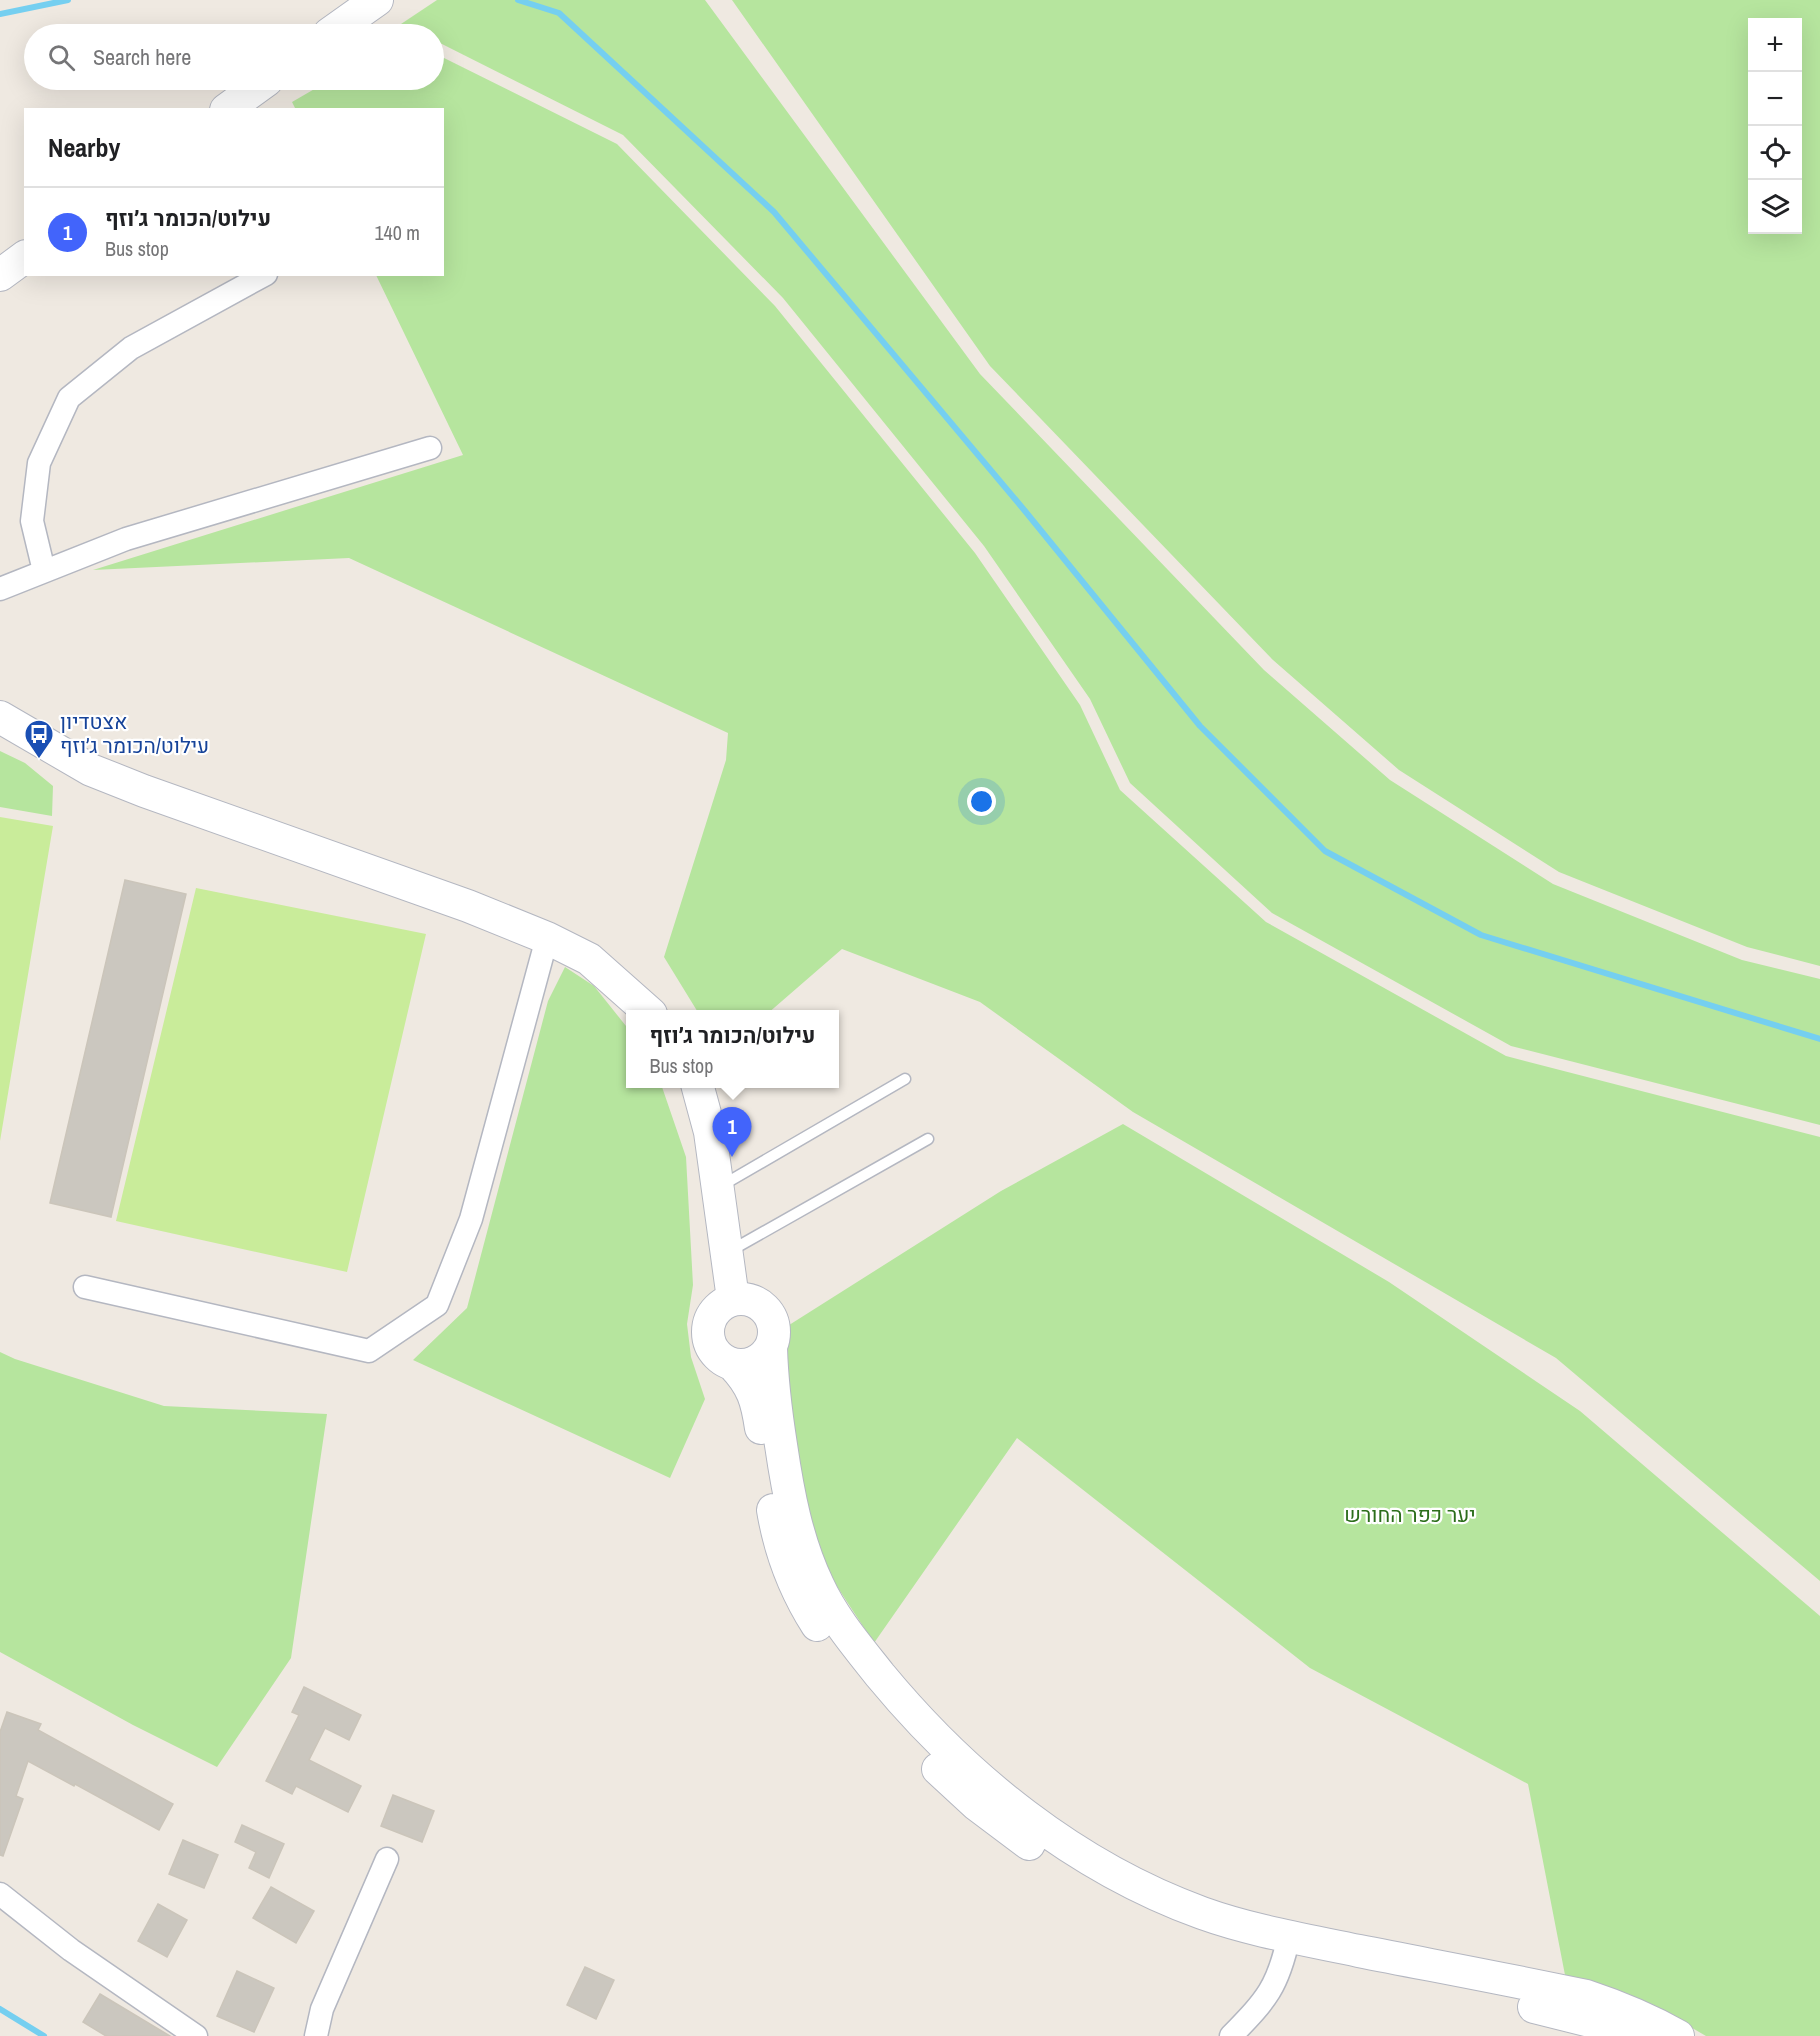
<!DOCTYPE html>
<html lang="en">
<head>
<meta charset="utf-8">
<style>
  body { margin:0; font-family:"Archivo Narrow",Heebo,sans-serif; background:#f2f2f2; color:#202124 }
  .controls { position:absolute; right:18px; top:18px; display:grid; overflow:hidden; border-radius:0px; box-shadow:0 6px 24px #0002 }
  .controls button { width:54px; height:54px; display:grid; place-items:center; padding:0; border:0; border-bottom:2px solid #e0e0e0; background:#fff; color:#202124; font:30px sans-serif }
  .you { position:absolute; left:982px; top:802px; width:21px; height:21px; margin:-15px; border:4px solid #fff; border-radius:50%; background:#1a73e8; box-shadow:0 0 0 9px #1a73e833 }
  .badge { display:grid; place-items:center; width:39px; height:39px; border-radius:50%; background:#4264fb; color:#fff; font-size:20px; font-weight:700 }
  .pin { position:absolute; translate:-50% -50px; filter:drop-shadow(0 2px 3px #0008) }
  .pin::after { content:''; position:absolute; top:32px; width:21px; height:18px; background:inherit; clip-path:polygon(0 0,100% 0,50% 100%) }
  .popup { position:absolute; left:626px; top:1010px; width:213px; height:78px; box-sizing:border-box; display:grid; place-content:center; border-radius:0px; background:#fff; filter:drop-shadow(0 2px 4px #0005); font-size:20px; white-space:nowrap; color:#757577 }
  .popup b { font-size:22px; color:#202124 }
  .popup::after { content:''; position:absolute; left:50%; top:100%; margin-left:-12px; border:12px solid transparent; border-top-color:#fff }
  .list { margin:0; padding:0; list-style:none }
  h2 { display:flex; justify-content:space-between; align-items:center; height:78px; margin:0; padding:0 24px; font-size:26px }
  h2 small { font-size:20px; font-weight:400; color:#757577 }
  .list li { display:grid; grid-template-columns:39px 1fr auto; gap:18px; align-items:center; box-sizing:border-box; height:90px; padding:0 24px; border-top:2px solid #e0e0e0 }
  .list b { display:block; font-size:22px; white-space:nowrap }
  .list p { margin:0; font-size:20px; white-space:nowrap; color:#757577 }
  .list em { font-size:20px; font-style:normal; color:#757577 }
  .icon { flex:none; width:33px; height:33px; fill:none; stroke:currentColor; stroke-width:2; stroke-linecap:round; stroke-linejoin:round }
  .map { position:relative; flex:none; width:1820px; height:2036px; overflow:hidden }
  .search { position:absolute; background:#fff; box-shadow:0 6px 24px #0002; left:24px; top:24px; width:420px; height:66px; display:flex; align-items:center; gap:15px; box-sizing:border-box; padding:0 21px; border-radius:33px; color:#757577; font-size:22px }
  .panel { position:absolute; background:#fff; box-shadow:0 6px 24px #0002; left:24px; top:108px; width:420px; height:168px; border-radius:0px }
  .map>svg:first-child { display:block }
</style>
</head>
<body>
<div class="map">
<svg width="1820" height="2036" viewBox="0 0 1820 2036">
  <rect width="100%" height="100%" fill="#efe9e1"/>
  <!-- green -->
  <path fill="#b6e59e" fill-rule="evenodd" d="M437,0H705L980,374L1264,670L1390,780L1553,884L1742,960L1820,979V1125L1511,1046L1272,913L1130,783L1090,699L984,546L783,298L623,135L434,40V34H422L401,24Z
    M732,0H1820V966L1747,947L1559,872L1399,770L1273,660L990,366ZM1798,22V230H1752V22Z
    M434,53L617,144L775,306L975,553L1080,705L1120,790L1266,922L1506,1056L1820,1137V1581L1556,1358L1133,1112L980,1002L842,949L767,1014H699L664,957L726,760L728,733L349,558L93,570L463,455L376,275L442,274V110H296L292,102L330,80H434Z
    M0,751L25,763L53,786L52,816L0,807Z
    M565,967L594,986L630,1031V1084H661L686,1157L693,1285L687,1324L691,1357L705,1399L670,1478L413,1360L467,1308L548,1001Z
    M1123,1124L1389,1282L1580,1411L1820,1616V2036H1706L1687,2025L1565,1975L1528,1784L1310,1668L1017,1438L874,1643L819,1559L767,1339L1001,1191Z
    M0,1352L15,1359L164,1406L327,1414L291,1658L217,1767L133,1725L0,1652Z"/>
  <!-- pitch -->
  <path fill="#c9ec9a" d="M0,817L53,826L0,1141Z
    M196,888L426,934L347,1272L116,1221Z"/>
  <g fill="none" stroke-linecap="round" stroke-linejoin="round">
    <!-- stream -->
    <path stroke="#75cff0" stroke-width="6" d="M518,0L559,13L774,212L1025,511L1200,726L1325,851L1481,935L1820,1039
      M0,14L68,0
      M0,2009L44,2036"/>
  </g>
  <!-- building -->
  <path fill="#cbc7bf" stroke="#cbc5ba" stroke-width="1.5" d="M125,880L186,894L111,1217L50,1203Z
    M304,1687L361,1715L349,1740L325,1728L309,1760L361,1786L348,1812L296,1786L292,1794L266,1781L299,1715L292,1712Z
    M7,1712L41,1724L38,1730L173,1804L159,1830L75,1784L74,1786L28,1761L16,1796L23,1799L3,1856L0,1855V1732Z
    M393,1795L434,1811L422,1842L381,1826Z
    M242,1825L284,1844L269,1878L249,1868L256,1852L235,1842Z
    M183,1840L218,1855L204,1888L169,1874Z
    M271,1887L314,1911L296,1943L253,1918Z
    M158,1904L187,1920L167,1957L138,1941Z
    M585,1967L614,1980L596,2019L567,2005Z
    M237,1971L274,1988L254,2032L217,2016Z
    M100,1994L170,2036H106L83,2022Z"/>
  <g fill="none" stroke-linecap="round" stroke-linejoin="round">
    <!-- lane casing -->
    <g stroke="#b4b7c1" stroke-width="13">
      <path id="lane" d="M721,1186L905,1079
        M730,1251L928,1139"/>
    </g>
    <!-- street casing -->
    <g stroke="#b4b7c1" stroke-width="25">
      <path id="street" d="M44,571L32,521L39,463L69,398L131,348L266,274
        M0,589L126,539L430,448
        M85,1287L369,1351L437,1305L471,1219L547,938
        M0,1894L71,1950L196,2036
        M316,2036L322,2009L387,1859
        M1231,2036C1267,1999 1278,1987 1289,1936"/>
    </g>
    <!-- secondary casing -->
    <g stroke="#b4b7c1" stroke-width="34">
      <path id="secondary" d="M329,34L377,0
        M226,110L267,80
        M0,275L26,256
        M0,717L91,770L144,791L468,906L547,938L589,959L651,1014
        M697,1084L710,1132L733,1299
        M708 1332a33 33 0 1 1 66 0a33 33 0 1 1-66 0Z
        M771,1348C772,1381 776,1413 781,1445C788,1493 797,1541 818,1585C833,1618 858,1647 880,1675C965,1778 1075,1867 1202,1913C1252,1931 1307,1940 1359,1951C1435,1966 1511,1980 1586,1996C1619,2007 1648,2019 1678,2036
        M733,1365C753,1386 757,1401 761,1428
        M773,1510C780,1552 794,1589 817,1625
        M938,1769L977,1805L1029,1844
        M1534,2007L1598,2023L1632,2036"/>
    </g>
    <!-- lane -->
    <use href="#lane" stroke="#fff" stroke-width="10"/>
    <!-- street -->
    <use href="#street" stroke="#fff" stroke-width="22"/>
    <!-- secondary -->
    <use href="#secondary" stroke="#fff" stroke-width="32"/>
  </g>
  <!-- icons -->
  <defs>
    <g id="bus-pin" transform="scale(1.5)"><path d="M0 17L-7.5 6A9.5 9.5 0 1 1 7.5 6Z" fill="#1a4fb4" stroke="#fff"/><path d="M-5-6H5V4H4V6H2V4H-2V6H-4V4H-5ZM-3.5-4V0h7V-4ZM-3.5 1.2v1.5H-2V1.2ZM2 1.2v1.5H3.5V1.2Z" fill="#fff"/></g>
  </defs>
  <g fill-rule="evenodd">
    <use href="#bus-pin" x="39" y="734"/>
  </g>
  <g text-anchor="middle" stroke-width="4.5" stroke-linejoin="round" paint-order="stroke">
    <!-- transit labels -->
    <g font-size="21" fill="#164399" stroke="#fff" text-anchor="start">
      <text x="60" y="729">אצטדיון<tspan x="60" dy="24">עילוט/הכומר ג׳וזף</tspan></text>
    </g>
    <!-- park labels -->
    <g font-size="21" fill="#2c6e1b" stroke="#fff">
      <text x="1410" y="1522">יער כפר החורש</text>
    </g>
  </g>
</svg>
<div class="controls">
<button>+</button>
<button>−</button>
<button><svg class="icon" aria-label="locate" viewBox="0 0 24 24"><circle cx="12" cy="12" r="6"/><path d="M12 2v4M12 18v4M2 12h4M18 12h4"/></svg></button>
<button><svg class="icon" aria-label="layers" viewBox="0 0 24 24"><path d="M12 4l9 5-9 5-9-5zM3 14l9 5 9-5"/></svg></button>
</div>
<div class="you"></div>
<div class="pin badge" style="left:732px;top:1157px">1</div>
<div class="popup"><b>עילוט/הכומר ג׳וזף</b>Bus stop</div>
<div class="search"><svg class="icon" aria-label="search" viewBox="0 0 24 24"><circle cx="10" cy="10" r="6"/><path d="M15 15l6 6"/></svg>Search here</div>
<section class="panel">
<h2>Nearby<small></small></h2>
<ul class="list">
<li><span class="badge">1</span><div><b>עילוט/הכומר ג׳וזף</b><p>Bus stop</p></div><em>140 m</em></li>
</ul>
</section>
</div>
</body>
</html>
